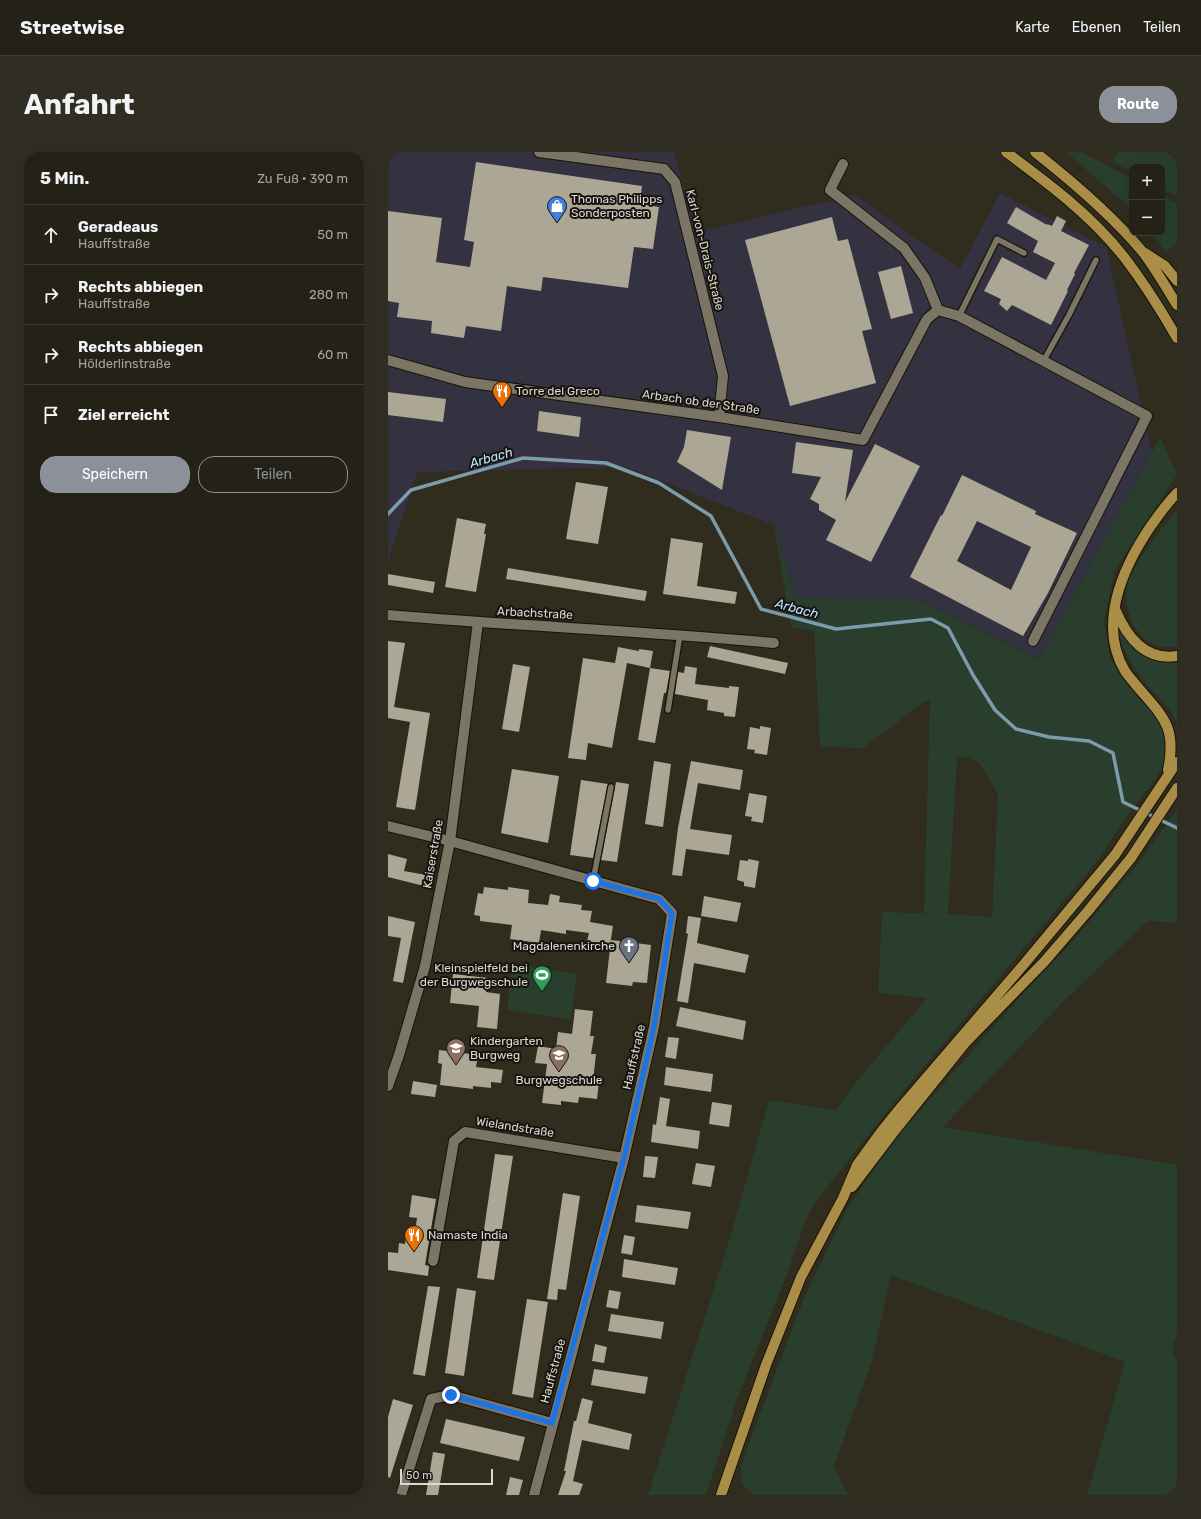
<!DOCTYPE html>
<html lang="de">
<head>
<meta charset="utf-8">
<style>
  body { margin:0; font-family:Rubik,sans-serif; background:#302e23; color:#f1f3f6 }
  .controls { position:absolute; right:12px; top:12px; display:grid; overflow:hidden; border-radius:8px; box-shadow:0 4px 16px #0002 }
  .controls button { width:36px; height:36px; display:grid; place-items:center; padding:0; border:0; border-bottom:1px solid #413e35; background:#242116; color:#f1f3f6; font:20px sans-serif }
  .scale { position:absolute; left:12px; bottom:10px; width:93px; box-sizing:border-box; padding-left:4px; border:2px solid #dbd8cf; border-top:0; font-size:11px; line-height:14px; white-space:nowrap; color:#dbd8cf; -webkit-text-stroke:3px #16140e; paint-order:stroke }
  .stop { position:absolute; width:12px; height:12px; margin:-9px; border:3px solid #1a73e8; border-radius:50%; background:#fff }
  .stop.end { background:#1a73e8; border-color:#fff; box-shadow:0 1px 4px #0008 }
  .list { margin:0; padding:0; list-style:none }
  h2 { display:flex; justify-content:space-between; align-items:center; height:52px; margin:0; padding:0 16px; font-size:17px }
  h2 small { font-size:13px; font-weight:400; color:#a3a3a1 }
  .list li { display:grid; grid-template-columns:26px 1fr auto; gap:12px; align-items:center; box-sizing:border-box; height:60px; padding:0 16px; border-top:1px solid #413e35 }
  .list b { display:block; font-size:15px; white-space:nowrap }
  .list p { margin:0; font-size:13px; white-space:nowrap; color:#a3a3a1 }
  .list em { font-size:13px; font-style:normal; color:#a3a3a1 }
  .actions { display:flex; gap:8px; padding:12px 16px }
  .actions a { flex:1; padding:9px 0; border:1px solid #8c9099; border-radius:16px; text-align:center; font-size:14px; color:#8c9099 }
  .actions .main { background:#8c9099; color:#fff }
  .icon { flex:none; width:22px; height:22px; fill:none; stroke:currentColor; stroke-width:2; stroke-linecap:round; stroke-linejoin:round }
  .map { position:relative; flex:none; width:789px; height:1343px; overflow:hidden; border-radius:16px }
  header { display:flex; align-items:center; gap:24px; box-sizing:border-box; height:56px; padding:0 20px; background:#242116; border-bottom:1px solid #413e35 }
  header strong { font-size:19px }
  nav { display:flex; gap:22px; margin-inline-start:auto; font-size:14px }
  .intro { display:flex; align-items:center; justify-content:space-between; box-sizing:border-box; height:96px; padding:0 24px }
  h1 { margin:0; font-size:28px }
  .button { padding:10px 18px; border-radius:16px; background:#8c9099; color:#fff; font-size:14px; font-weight:700 }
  main { display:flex; gap:24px; padding:0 24px }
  aside { flex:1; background:#242116; border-radius:16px; box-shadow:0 4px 16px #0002 }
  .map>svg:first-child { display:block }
</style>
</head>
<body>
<header>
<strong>Streetwise</strong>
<nav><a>Karte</a><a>Ebenen</a><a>Teilen</a></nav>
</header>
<div class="intro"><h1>Anfahrt</h1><a class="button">Route</a></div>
<main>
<aside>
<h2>5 Min.<small>Zu Fuß · 390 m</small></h2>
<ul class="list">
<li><svg class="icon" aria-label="ahead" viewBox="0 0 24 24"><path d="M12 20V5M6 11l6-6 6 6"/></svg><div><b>Geradeaus</b><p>Hauffstraße</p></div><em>50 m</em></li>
<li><svg class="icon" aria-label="right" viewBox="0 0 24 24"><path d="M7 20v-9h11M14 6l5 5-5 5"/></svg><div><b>Rechts abbiegen</b><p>Hauffstraße</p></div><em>280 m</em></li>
<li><svg class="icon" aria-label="right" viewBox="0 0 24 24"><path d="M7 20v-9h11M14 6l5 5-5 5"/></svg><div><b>Rechts abbiegen</b><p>Hölderlinstraße</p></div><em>60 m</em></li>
<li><svg class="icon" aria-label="arrive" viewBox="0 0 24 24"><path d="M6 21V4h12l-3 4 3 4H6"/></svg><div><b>Ziel erreicht</b></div></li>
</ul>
<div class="actions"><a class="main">Speichern</a><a>Teilen</a></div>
</aside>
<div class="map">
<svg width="789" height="1343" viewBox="0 0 789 1343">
  <rect width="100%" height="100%" fill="#302c1e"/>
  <!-- commercial -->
  <path fill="#343141" d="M0,0H286L308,80L466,43L572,117L612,41L718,95L764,301L651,508L532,448L408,446L386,373L238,315L29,320L0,409Z"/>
  <!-- green -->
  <path fill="#293e2c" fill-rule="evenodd" d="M677,0H694L744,27V58L691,11Z
    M730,0H789V45L774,37V15H744V20L725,10Z
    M774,43L789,52V91L778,99L763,81H774Z
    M772,285L789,323L727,418L716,469L722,506L741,535L767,562L776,577L779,598L773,619L733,672L712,706L518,936L428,1049L418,1067L399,1122L350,1244L318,1343H260L341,1089L381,948L448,958L470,928L539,846L490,841L494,760L536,761L542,548L537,549L475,596L432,595L426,479L403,475L386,373L408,446L532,448L651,508ZM579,605L591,611L610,642L604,765L560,762L569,606Z
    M789,358V495C774,497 760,493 751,481C742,470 737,452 738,438C741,416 774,375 789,358Z
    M734,478C749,499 760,513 789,508V575C786,556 770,547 759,533C746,518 735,499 730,479Z
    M789,657V771L760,769L678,847L555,975L789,1013V1182L786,1190L785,1205L789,1206V1343H699L737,1210L503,1123L484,1209L446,1314L458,1340L464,1343H365L354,1332L353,1316L360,1294L416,1146L459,1057L503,991L632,845L685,789L752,709Z
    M125,812L189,822L183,868L119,858Z"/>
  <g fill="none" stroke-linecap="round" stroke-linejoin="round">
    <!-- stream -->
    <path stroke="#7d9cab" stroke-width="3.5" d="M0,362L23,338L135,306L218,311L271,331L323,364L373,457L448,477L543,467L560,476L585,523L607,558L628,577L661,585L701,589L725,601L735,650L789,676"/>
  </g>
  <!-- building -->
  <path fill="#aca695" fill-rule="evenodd" d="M88,10L254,34L252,52L271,55L265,97L246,95L240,136L155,125L153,139L119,134L113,179L78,174L76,186L43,181L44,169L9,165L11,151L0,149V59L54,66L48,110L82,115L86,90L76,88Z
    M628,55L659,73V72L664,74L669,64L678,69L673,79L701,93L686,121L687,122L679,138L680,139L663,173L624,153L619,159L611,152L613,147L596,139L614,105L658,128L667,111L645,100L650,89L619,71Z
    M444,65L450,89L460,87L484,177L474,179L488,231L402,254L357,88Z
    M513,114L525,161L503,167L490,120Z
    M0,240L58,247L55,270L0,263Z
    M151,259L193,265L191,285L149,279Z
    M299,278L343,285L334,338L289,310L296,295Z
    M408,290L465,298L457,350L487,292L532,314L483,410L438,388L448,368L431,358V352L422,347L433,325L404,321Z
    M574,323L648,359L647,362L689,381L660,441L635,484L522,425L553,363L554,364ZM589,369L643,395L623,438L569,409Z
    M188,330L220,335L210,392L178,387Z
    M69,366L98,372L96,382H98L88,440L57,435Z
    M283,386L315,391L309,434L349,440L347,452L275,442Z
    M120,416L259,439L257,449L118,427Z
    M0,422L47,430L45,441L0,433Z
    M0,489L17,491L6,555L42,561L27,658L8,655L22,570L0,566Z
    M322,494L400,511L397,522L319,505Z
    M230,495L251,499V497L265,499L262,516L239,511L224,596L200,591L198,608L180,606L195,506L227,511Z
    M125,512L142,515L131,580L114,577Z
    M297,514L309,516L307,532L341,536V534L351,535L347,565L336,564V561L319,558L320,548L287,542L290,520L296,521Z
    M262,516L282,519L278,541H276L267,591L250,588Z
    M372,574L383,576L379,603L366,601L367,598L359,597L362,575L372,577Z
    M266,609L283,612L275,675L257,672Z
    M303,609L355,618L352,638L310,631L302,677L344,683L341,703L298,697L294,724L284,723L290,676Z
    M124,617L171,624L160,691L113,681Z
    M193,628L220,632L205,706L182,703Z
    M228,630L241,632L229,710L213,708Z
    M361,641L379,644L375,671L363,669L364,665L357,664Z
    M0,702L19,707L16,719L38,723L36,734L0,725Z
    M360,707L371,709L367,736L356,734V730L349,728L352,708L360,709Z
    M96,735L120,738V735L141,738L140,751L160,753L162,742L172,744L171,750L194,753L193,758L204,759L202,770L225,774L222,793L199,789L201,781L178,778V782L153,778L151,791L122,787L124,773L92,769V764L86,763L90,741L95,742Z
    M316,744L353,751L349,770L313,764Z
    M0,764L27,770L15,831L5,829L13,786L0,784Z
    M300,764L313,766L309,791L361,803L357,821L306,811L300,851L289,849L300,782L298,781Z
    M223,788L263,793L259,831L245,830L244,834L218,831Z
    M65,822L100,826L98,840L112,842L109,877L89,875L91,854L62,851Z
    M292,855L358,869L355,888L288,874Z
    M187,857L205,859L202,884H206L203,902H208L205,929L211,930L209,947L191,945L190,951L173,949V953L154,951L159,912L147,911L150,894L168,897L170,880L184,882Z
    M280,885L291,886L288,907L277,905Z
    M51,898L90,903L88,915L115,918L113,931L103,930V936L85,934V937L52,933L54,912L50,911Z
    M278,915L325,922L323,940L276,933Z
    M25,929L49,933L47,945L23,942Z
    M272,945L282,947L278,974L312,979L310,997L263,990L265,972L268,973Z
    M324,950L344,953L341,975L321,972Z
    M107,1002L125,1004L106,1128L89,1126Z
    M257,1004L270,1005L267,1026L255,1025Z
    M308,1011L327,1014L323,1035L304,1032Z
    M175,1041L192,1044L178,1138L170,1137L169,1148L159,1147Z
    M24,1043L48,1047L37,1113L41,1114L40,1124L0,1118V1100L10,1101L11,1091L17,1092L18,1085L26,1086L29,1066L21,1065Z
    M249,1053L303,1060L300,1077L247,1070Z
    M236,1083L247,1085L244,1103L233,1101Z
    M236,1107L290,1116L287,1133L234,1125Z
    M40,1134L52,1135L37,1224L25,1222Z
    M69,1136L88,1139L76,1224L57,1221Z
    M221,1138L233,1140L230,1157L218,1155Z
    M139,1147L160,1150L145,1246L124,1242Z
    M223,1162L276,1170L273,1187L220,1179Z
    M207,1192L219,1195L216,1211L204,1209Z
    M206,1217L260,1225L257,1242L203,1233Z
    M194,1246L205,1249L200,1271L244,1282L241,1298L194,1288L185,1329L195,1332L191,1343H170L178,1319H176L186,1269H188Z
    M5,1247L25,1253L2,1326L0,1325V1265Z
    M58,1267L137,1285L131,1309L52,1291Z
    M45,1300L57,1302L50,1343H38Z
    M122,1325L135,1328L131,1343H118Z"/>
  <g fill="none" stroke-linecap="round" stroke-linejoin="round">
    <!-- lane casing -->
    <g stroke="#181407" stroke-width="8">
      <path id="lane" d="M571,164L609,87L636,101
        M656,208L681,163L708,108
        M280,558L292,482
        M205,729L223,635"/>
    </g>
    <!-- street casing -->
    <g stroke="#181407" stroke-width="12">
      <path id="street" d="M151,0L276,17L287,30L335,224L331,265
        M455,12L442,38L516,96L537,126L550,158
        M0,208L77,230L331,265L475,288L539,167L550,158L571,164L759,264L645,489
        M0,463C129,474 258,479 386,491
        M0,674L62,689L271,747L284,761L266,875L236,1006L146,1343
        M0,934L11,903L37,814L62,689L90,470
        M45,1109L66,989L77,980L236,1006
        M13,1343L43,1247L63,1243L164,1271"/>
    </g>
    <!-- primary casing -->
    <g stroke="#181407" stroke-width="12">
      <path id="primary" d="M618,0C660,31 703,63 736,105C756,131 773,158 789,186
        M647,0C685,30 723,62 754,99C767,116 778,135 789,153
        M757,101L777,114L789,129
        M728,459C739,485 757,509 789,504
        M780,618C789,574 775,565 748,533C745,529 740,524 737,519C707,469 739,406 770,364C776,356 782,348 789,341
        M464,1035L508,977L577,891L656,810L700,759L743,706L789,636
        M333,1343L378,1213L413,1125L455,1046L469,1013L493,980L514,954L637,811L727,703L789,610"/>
    </g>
    <!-- lane -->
    <use href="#lane" stroke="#7b7565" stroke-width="5.5"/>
    <!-- street -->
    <use href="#street" stroke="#7b7565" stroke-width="10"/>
    <!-- primary -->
    <use href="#primary" stroke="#aa8e47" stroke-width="10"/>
  </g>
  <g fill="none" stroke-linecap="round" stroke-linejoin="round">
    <!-- route -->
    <path stroke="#1a73e8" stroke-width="5" d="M63,1243L164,1271L236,1006L266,875L284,761L271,747L205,729"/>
  </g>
  <!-- icons -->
  <defs>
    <g id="shop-pin" transform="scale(1)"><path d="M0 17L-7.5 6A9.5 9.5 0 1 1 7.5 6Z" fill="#3f7fe0" stroke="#16140e"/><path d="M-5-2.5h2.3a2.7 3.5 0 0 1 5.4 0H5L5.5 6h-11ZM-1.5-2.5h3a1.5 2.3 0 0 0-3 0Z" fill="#fff"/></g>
    <g id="restaurant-pin" transform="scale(1)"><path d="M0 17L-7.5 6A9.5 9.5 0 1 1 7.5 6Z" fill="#e8710a" stroke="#16140e"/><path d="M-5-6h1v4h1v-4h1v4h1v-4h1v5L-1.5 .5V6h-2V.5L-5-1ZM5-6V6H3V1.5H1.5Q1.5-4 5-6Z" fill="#fff"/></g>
    <g id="church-pin" transform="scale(1)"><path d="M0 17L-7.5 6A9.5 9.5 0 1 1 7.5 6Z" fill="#6b7280" stroke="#16140e"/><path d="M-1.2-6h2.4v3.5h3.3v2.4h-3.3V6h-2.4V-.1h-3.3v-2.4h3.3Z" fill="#fff"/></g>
    <g id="stadium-pin" transform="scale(1)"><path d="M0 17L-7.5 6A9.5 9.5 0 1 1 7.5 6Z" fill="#2e9e5b" stroke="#16140e"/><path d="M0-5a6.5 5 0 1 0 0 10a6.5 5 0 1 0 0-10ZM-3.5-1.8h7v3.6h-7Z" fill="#fff"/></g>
    <g id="school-pin" transform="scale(1)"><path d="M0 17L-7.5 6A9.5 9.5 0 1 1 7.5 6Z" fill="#8d6e63" stroke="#16140e"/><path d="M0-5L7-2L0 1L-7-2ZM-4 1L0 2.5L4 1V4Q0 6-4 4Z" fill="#fff"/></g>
  </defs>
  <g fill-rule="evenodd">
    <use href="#shop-pin" x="169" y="54"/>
    <use href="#restaurant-pin" x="114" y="239"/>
    <use href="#church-pin" x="241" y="794"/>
    <use href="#stadium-pin" x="154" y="823"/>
    <use href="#school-pin" x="68" y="896"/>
    <use href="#school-pin" x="171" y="903"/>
    <use href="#restaurant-pin" x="26" y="1083"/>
  </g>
  <g text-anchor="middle" stroke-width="4" stroke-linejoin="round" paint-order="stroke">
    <!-- poi labels -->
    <g font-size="12" fill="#dbd8cf" stroke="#16140e" text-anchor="start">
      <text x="183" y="51">Thomas Philipps<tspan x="183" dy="14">Sonderposten</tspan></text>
      <text x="128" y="243">Torre del Greco</text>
      <text x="227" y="798" text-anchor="end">Magdalenenkirche</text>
      <text x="140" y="820" text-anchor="end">Kleinspielfeld bei<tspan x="140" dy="14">der Burgwegschule</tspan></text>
      <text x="82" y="893">Kindergarten<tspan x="82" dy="14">Burgweg</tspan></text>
      <text x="171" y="932" text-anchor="middle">Burgwegschule</text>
      <text x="40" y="1087">Namaste India</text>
    </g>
    <!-- street labels -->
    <g font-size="12" fill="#dbd8cf" stroke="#16140e">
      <text transform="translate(317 98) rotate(76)" y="4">Karl-von-Drais-Straße</text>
      <text transform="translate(313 250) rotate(8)" y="4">Arbach ob der Straße</text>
      <text transform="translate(147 461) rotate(3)" y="4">Arbachstraße</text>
      <text transform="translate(45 702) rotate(-80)" y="4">Kaiserstraße</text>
      <text transform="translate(246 905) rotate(-77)" y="4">Hauffstraße</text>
      <text transform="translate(127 975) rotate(9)" y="4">Wielandstraße</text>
      <text transform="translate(165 1219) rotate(-75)" y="4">Hauffstraße</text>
    </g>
    <!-- water labels -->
    <g font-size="13" font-style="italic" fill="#bbe6fe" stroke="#16140e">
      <text transform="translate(103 305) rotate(-16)" y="5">Arbach</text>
      <text transform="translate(409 456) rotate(15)" y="5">Arbach</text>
    </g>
  </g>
</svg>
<div class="controls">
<button>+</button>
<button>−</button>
</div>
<div class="scale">50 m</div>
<div class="stop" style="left:205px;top:729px"></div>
<div class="stop end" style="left:63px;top:1243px"></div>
</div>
</main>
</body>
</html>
